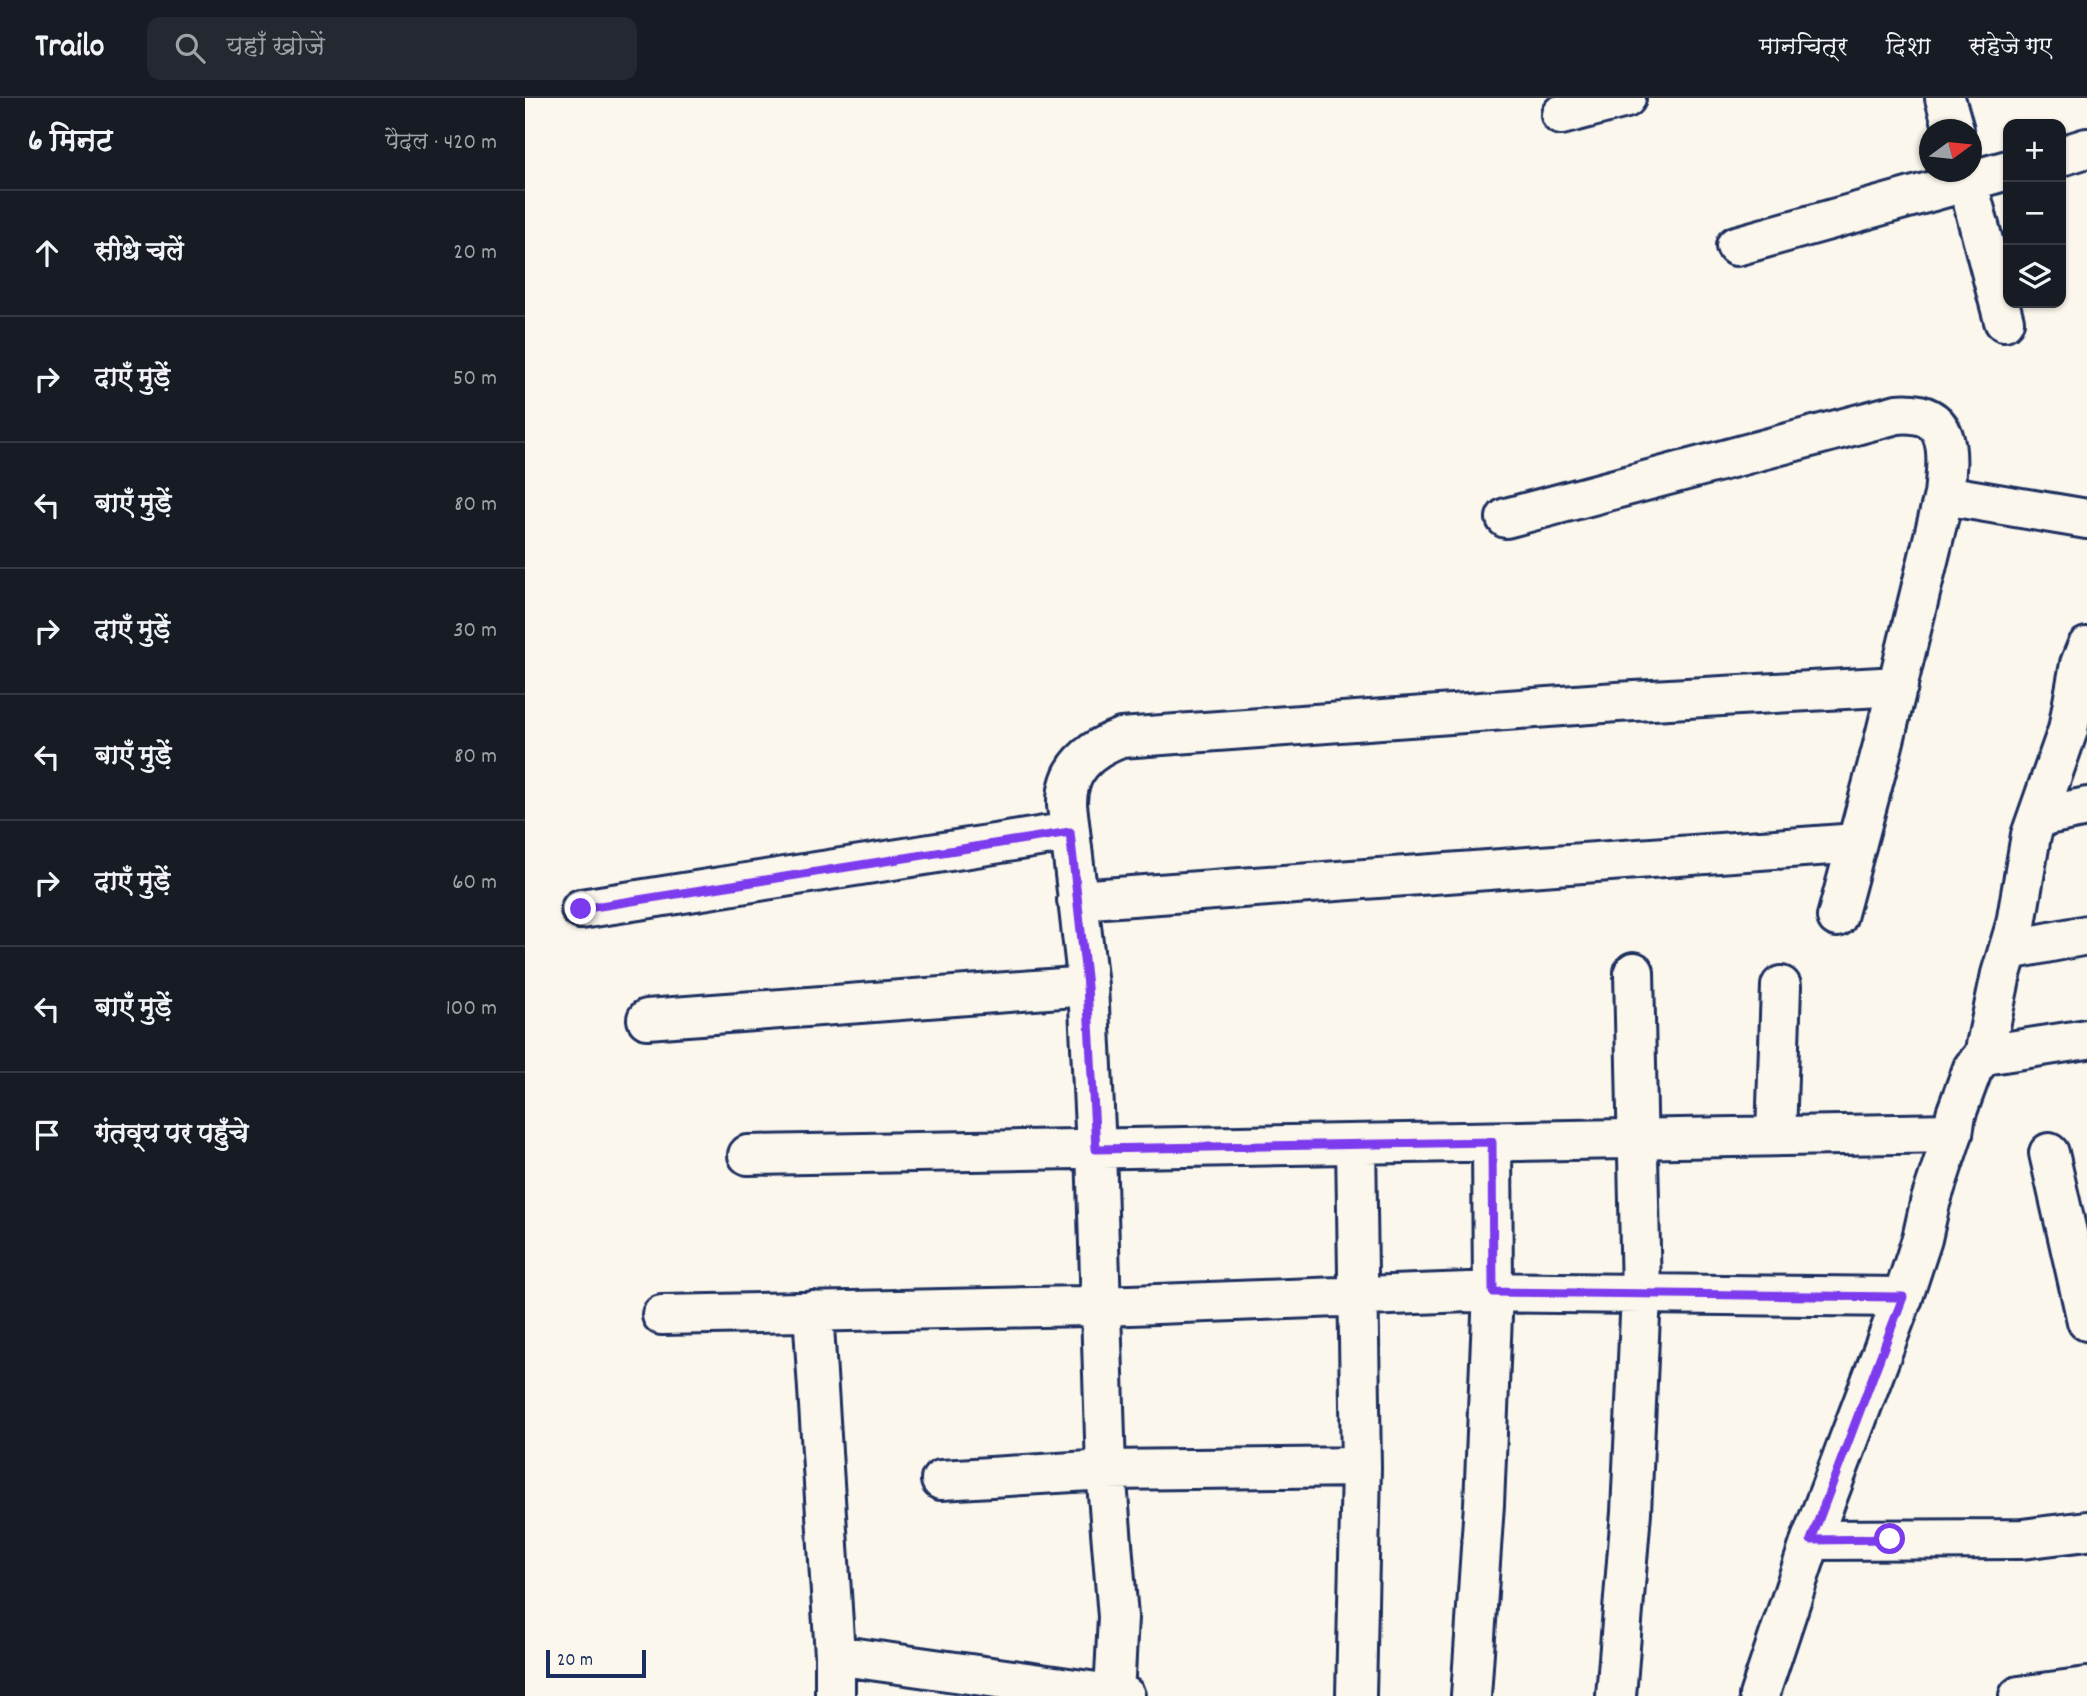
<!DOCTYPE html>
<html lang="hi">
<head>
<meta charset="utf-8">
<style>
  body { margin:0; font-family:Dekko,"Playpen Sans Deva",sans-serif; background:#242831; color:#f1f3f6 }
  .controls { position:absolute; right:21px; top:21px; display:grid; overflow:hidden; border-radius:14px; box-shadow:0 2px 5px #0004 }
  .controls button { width:63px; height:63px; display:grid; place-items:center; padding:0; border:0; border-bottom:2px solid #363941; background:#171b24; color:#f1f3f6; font:35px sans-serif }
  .compass { position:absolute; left:1394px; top:21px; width:63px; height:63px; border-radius:50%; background:#171b24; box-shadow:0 2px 5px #0004; rotate:75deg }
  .scale { position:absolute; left:21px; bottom:18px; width:100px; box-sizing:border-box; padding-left:7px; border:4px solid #1b2f5e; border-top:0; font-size:19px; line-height:24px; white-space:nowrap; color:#1b2f5e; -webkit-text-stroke:5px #fbf7ec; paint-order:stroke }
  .stop { position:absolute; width:21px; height:21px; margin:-16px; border:5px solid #7c3aed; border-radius:50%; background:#fff }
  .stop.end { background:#7c3aed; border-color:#fff; box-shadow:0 2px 7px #0008 }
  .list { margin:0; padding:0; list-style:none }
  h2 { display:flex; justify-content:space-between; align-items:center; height:91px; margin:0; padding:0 28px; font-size:30px }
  h2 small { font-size:23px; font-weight:400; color:#9ea1a6 }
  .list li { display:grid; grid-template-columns:46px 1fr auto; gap:21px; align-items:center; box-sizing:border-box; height:126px; padding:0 28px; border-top:2px solid #363941 }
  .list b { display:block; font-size:26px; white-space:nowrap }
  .list em { font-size:23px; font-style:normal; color:#9ea1a6 }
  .icon { flex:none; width:38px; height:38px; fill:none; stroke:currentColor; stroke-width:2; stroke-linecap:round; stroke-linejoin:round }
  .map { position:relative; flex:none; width:1562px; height:1598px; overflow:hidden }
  header { display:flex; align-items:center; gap:42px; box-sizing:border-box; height:98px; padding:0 35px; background:#171b24; border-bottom:2px solid #363941 }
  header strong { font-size:33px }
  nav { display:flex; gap:38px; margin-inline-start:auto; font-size:24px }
  .search { width:490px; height:63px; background:#242831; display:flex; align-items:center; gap:18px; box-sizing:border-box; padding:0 24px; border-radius:14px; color:#9ea1a6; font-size:26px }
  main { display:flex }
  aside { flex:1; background:#171b24 }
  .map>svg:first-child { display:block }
</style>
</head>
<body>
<header>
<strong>Trailo</strong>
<div class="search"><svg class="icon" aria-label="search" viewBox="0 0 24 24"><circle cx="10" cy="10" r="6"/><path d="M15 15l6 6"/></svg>यहाँ खोजें</div>
<nav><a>मानचित्र</a><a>दिशा</a><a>सहेजे गए</a></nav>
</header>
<main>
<aside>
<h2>6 मिनट<small>पैदल · 420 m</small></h2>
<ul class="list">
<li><svg class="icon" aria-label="ahead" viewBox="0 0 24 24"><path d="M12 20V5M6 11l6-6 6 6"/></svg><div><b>सीधे चलें</b></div><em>20 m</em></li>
<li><svg class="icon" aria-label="right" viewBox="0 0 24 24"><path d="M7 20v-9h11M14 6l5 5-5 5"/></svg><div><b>दाएँ मुड़ें</b></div><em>50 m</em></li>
<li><svg class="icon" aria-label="left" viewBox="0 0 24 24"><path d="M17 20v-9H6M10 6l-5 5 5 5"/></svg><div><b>बाएँ मुड़ें</b></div><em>80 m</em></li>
<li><svg class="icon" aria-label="right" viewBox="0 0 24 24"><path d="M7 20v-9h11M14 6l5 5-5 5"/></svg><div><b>दाएँ मुड़ें</b></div><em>30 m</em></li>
<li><svg class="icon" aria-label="left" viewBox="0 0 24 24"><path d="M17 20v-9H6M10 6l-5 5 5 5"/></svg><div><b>बाएँ मुड़ें</b></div><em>80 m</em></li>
<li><svg class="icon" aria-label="right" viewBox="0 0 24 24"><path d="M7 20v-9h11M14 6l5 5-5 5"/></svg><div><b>दाएँ मुड़ें</b></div><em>60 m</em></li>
<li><svg class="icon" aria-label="left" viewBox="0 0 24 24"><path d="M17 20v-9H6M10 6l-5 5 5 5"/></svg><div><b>बाएँ मुड़ें</b></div><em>100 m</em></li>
<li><svg class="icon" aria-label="arrive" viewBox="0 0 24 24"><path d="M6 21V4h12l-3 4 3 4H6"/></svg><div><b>गंतव्य पर पहुँचे</b></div></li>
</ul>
</aside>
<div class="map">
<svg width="1562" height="1598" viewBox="0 0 1562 1598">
  <rect width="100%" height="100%" fill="#fbf7ec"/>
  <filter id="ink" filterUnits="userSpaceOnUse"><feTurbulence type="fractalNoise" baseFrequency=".0143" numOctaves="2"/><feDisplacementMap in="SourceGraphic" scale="14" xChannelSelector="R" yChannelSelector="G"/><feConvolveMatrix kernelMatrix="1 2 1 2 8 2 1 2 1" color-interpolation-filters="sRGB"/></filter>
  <g filter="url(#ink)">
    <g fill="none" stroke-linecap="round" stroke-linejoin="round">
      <!-- minor casing -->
      <g stroke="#1b2f5e" stroke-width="44">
        <path id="minor" d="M1420,0L1429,32
          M1036,17L1101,0
          M1536,58L1562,50
          M1440,74L1479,223
          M1211,148L1483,72
          M1419,397L1562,421
          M981,420L1372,316C1429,311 1423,356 1419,397L1357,651L1312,819
          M1513,719L1562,709
          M552,802L1332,745
          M56,811L545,734
          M1484,852L1562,837
          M122,921L563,888
          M1459,957L1562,941
          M1251,1038L1256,888
          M831,1046L836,1369L831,1598
          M1524,1055L1562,1223
          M223,1057L1428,1035
          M288,1213L310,1557V1598
          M137,1217L606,1207L944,1194L1378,1199
          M416,1382L581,1372L836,1369
          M1286,1442L1497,1441L1562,1433
          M310,1557L600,1598
          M589,1597L593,1519L581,1372L571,1051L563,888L542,707C541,671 564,652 596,640L1092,604L1373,588
          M946,1598L959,1406L968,1194L967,1044
          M1091,1598L1106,1414L1116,1196L1109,874
          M1494,1598L1562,1589"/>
      </g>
      <!-- tertiary casing -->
      <g stroke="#1b2f5e" stroke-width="44">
        <path id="tertiary" d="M1234,1598L1286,1442L1378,1199L1397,1141L1405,1105L1428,1035L1431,1016L1448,970L1459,957L1476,876L1491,826L1506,737L1543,632L1555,566L1562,549"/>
      </g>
      <!-- minor -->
      <use href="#minor" stroke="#fbf7ec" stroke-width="38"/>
      <!-- tertiary -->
      <use href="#tertiary" stroke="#fbf7ec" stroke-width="38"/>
    </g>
  </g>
  <g fill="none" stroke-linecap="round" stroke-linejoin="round" filter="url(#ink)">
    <!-- route -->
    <path stroke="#7c3aed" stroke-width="9" d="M56,811L545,734L562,888L571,1051L967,1044L968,1194L1378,1199L1286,1442L1365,1441"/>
  </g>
</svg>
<div class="controls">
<button>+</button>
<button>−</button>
<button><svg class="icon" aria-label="layers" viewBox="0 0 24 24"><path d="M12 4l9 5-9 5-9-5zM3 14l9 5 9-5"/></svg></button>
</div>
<svg class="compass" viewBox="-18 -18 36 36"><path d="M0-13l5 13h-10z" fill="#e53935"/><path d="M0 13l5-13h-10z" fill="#9ea1a6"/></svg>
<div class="scale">20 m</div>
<div class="stop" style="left:1365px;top:1441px"></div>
<div class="stop end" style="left:56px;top:811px"></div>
</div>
</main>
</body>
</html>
